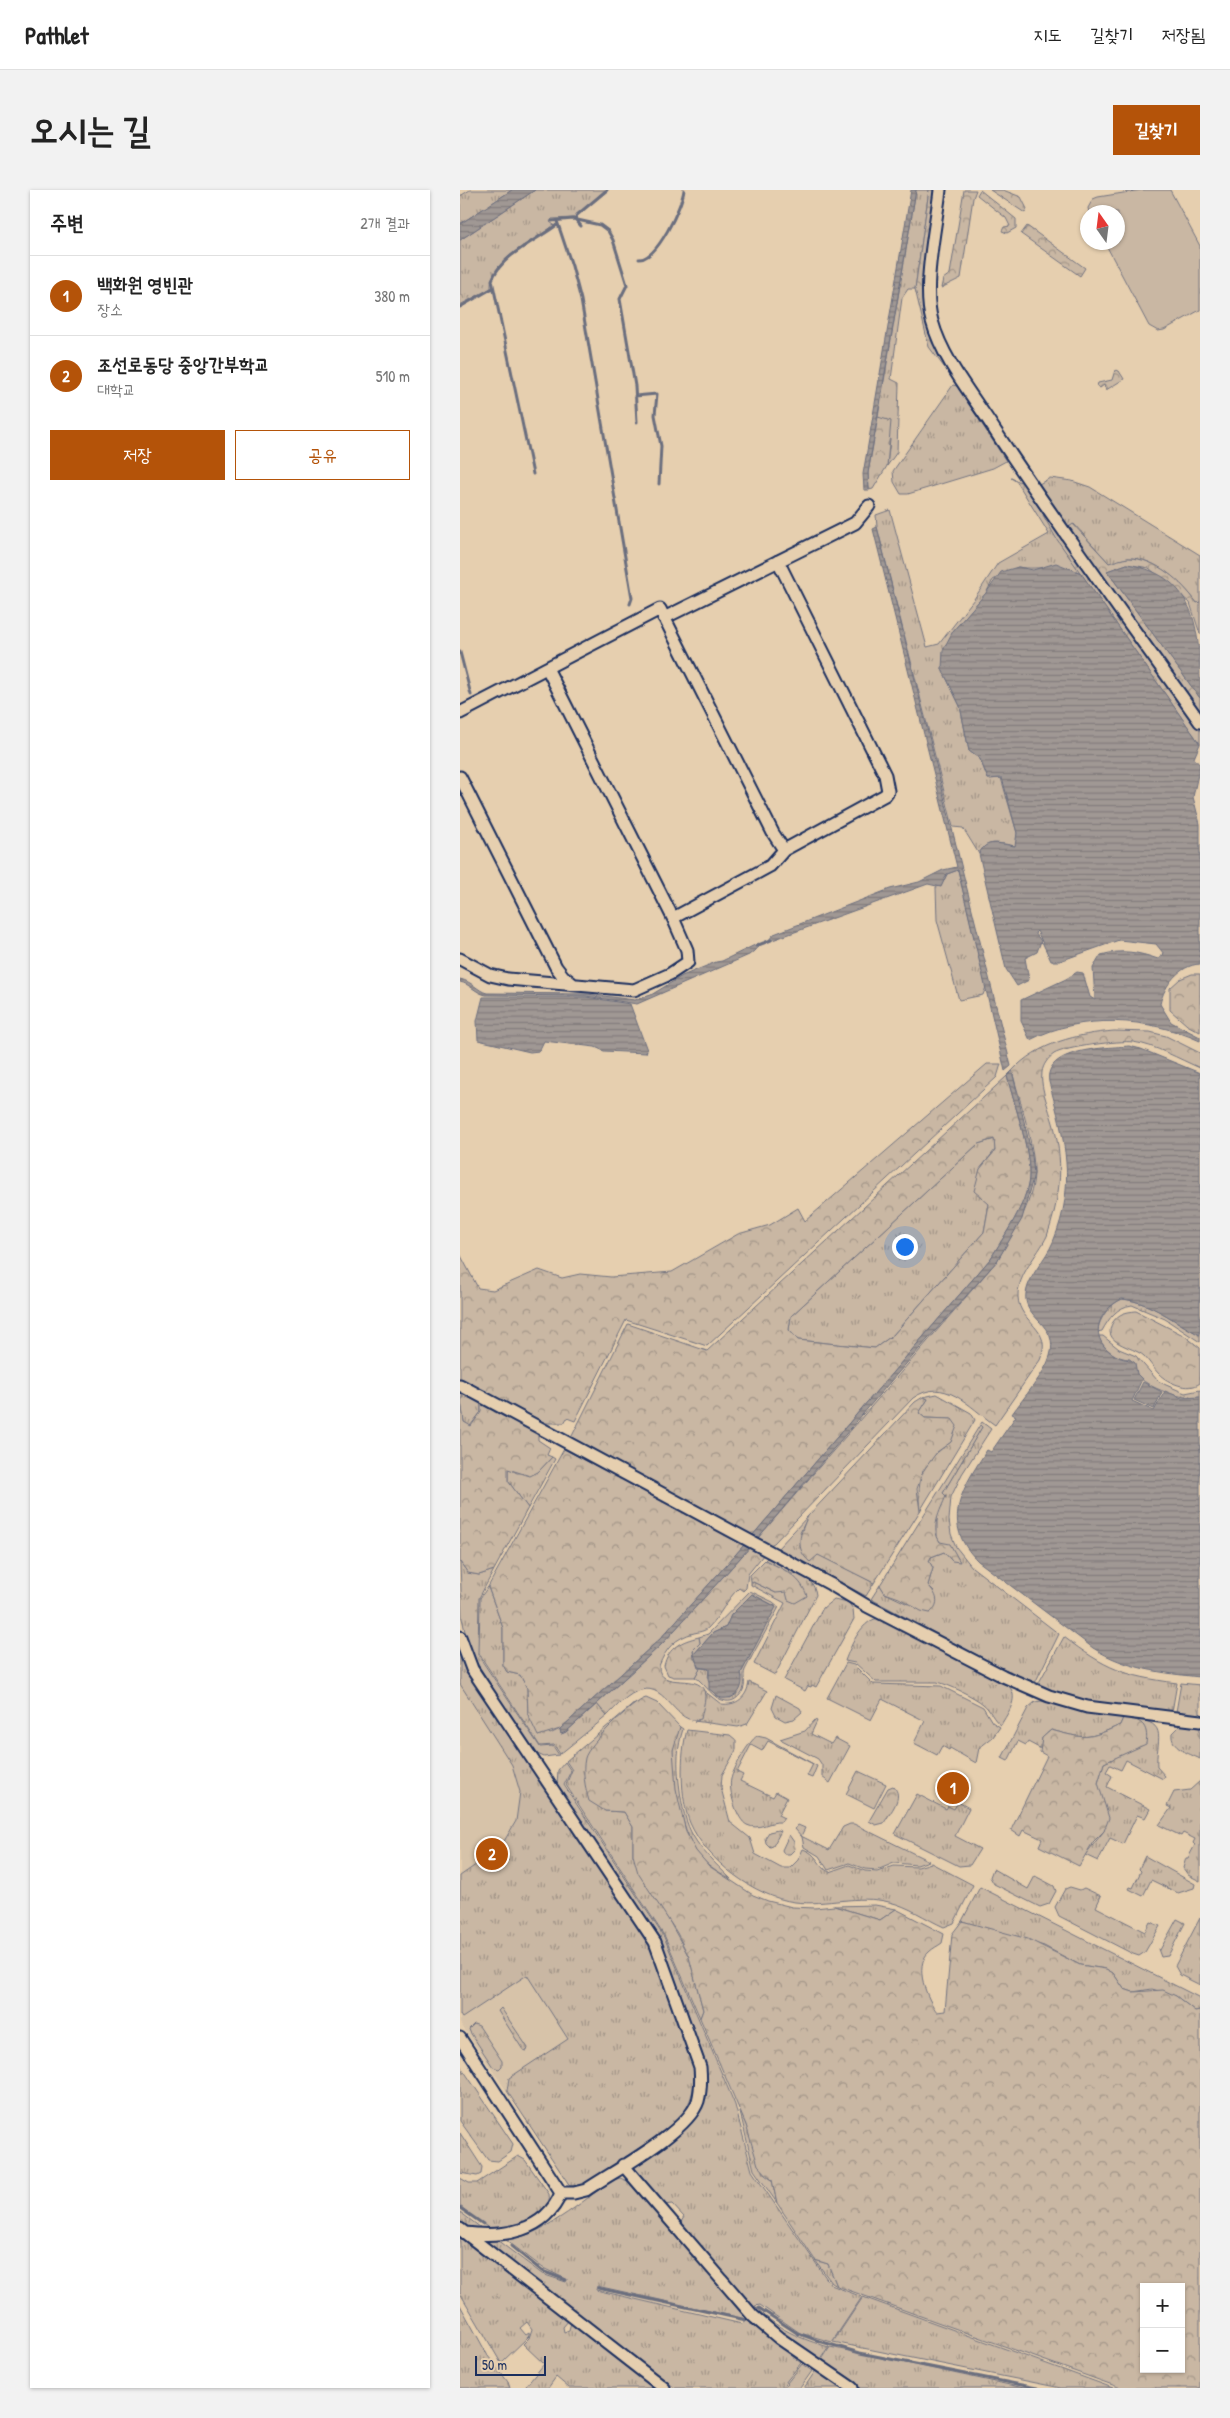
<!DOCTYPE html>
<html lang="ko">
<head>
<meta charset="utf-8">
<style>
  body { margin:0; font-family:"Patrick Hand","Poor Story",sans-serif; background:#f2f2f2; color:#222 }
  .controls { position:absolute; right:15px; bottom:15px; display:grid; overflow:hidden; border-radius:0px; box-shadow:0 1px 4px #0004 }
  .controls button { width:45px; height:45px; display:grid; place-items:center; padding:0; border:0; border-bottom:1px solid #e0e0e0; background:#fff; color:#222; font:25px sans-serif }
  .compass { position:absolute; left:620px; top:15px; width:45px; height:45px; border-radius:50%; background:#fff; box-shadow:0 1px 4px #0004; rotate:346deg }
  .scale { position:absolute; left:15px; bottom:12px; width:71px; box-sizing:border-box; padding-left:5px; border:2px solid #1b2f5e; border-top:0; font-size:14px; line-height:18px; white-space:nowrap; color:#1b2f5e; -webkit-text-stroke:4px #e6cfaf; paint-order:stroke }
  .you { position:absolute; left:444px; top:1056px; width:18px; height:18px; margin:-12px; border:4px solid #fff; border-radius:50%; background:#1a73e8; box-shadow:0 0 0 8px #1a73e833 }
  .badge { display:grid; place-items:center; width:32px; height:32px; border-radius:50%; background:#b45309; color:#fff; font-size:16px; font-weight:700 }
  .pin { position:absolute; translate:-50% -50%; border:2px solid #fff; box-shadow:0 1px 5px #0006 }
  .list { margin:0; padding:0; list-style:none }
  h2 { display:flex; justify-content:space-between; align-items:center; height:65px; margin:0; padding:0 20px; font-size:21px }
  h2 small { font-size:16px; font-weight:400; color:#767676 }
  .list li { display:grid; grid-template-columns:32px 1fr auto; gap:15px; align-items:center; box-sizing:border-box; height:80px; padding:0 20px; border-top:1px solid #e0e0e0 }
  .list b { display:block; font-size:19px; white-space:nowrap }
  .list p { margin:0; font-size:16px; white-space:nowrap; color:#767676 }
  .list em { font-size:16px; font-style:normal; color:#767676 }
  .actions { display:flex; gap:10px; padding:15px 20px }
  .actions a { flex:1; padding:11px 0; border:1px solid #b45309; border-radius:0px; text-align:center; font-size:18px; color:#b45309 }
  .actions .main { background:#b45309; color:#fff }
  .map { position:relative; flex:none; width:740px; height:2198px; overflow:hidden; border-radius:0px }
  header { display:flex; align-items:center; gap:30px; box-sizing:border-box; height:70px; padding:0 25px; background:#fff; border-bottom:1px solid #e0e0e0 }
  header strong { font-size:24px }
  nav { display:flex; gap:28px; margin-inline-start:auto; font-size:18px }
  .intro { display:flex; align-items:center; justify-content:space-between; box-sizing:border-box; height:120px; padding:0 30px }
  h1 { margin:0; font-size:35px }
  .button { padding:12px 22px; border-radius:0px; background:#b45309; color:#fff; font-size:18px; font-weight:700 }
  main { display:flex; gap:30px; padding:0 30px }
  aside { flex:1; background:#fff; border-radius:0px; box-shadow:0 1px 4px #0004 }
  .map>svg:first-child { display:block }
</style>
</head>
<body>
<header>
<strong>Pathlet</strong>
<nav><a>지도</a><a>길찾기</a><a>저장됨</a></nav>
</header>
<div class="intro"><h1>오시는 길</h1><a class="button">길찾기</a></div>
<main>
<aside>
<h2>주변<small>2개 결과</small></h2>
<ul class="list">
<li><span class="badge">1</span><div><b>백화원 영빈관</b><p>장소</p></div><em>380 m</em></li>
<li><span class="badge">2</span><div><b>조선로동당 중앙간부학교</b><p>대학교</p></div><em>510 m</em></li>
</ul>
<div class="actions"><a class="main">저장</a><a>공유</a></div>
</aside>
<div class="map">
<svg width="740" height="2198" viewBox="0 0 740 2198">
  <defs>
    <pattern id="grass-tufts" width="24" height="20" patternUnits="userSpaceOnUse" patternTransform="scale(1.25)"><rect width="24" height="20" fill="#c9b7a3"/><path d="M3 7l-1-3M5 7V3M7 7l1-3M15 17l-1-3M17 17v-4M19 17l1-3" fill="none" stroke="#a29588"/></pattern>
    <pattern id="forest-crowns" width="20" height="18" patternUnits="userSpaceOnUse" patternTransform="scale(1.25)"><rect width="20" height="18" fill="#c9b7a3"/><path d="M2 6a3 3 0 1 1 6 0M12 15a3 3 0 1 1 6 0" fill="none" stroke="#a29588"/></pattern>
    <pattern id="water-rules" width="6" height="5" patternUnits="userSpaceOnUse" patternTransform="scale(1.25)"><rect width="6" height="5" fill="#a09894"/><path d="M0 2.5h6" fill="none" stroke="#827c7c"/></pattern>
  </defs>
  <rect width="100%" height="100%" fill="#e6cfaf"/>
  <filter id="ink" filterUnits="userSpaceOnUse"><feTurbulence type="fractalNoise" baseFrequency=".02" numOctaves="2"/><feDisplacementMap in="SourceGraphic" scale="10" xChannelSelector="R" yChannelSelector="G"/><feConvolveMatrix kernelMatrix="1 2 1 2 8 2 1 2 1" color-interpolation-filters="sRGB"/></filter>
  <g filter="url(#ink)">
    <!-- built -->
    <path fill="#d7c3a9" d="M0,1456L112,1632L118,1852L46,1900L0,1833Z"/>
    <!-- grass -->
    <path fill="url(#grass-tufts)" stroke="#727380" fill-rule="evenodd" d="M10,0H52L0,34V6Z
      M75,0H145L114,28L92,29L90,32L94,35C75,52 29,69 31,98L0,115V50Z
      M456,0H469L455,99H448L442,108L431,189L439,193L437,262L427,276L430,249L418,227Z
      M493,195L497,196L546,271L533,278L448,304H441L434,292L433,281Z
      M551,288L563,293L621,383C599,372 580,381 558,377L533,390L526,403L493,441L482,479L500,516L509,561L520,569L528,589L541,588L557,643L556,656C541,654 526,648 519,664L503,638L493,637L417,337L416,325L430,320L467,457L479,454L514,409L538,373L589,344L557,292Z
      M590,288L612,291L630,297L740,365V412L737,413C722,393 695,367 668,368C662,369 655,372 649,373L614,334L608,338L580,299L579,294Z
      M498,680L526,797L523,805L499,810L477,730L476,697L481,696L487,684Z
      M535,949V960L520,979L524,1008L529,1014L524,1042L433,1145L415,1158L338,1150L329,1140L331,1126L518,954Z
      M662,1109C692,1112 714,1132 740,1145V1152L705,1129L672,1115C657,1117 649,1128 642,1141L637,1142C640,1127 649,1115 662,1109Z
      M638,1146H643L659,1159L676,1166L698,1191L706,1195L725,1203L740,1200V1207C726,1211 685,1198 677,1184C675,1180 673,1174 670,1169C657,1169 643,1159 638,1146Z
      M3,1204L21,1213V1222L10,1236L4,1232L1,1212Z
      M477,1204L511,1223L515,1230L460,1321C456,1287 463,1271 491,1252V1229L465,1228L459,1223L468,1209L463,1207Z
      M522,1232L531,1239L502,1284L491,1307L489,1330L491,1344L496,1357L512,1377L599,1444L574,1495L411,1409L420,1395L425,1403L448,1414L474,1401L468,1395L473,1378L469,1371L471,1367L484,1362L492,1371L477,1347V1323L482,1316L483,1303L522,1237L520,1235Z
      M92,1267L95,1269L68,1318L48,1291V1278L57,1283L78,1282Z
      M348,1326L340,1343L358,1364L414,1393L406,1406L317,1359Z
      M308,1367C324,1375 354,1383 356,1405L315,1485L294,1474L325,1413L291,1395V1391L316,1403L334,1385L305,1370Z
      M0,1372L8,1383L19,1385L34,1380L19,1408L18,1465L80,1557L93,1556L99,1565L84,1567L73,1562L17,1473L8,1455L2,1428Z
      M28,1397L43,1438V1475L47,1482L60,1485L67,1498L68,1525L90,1544L100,1539L101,1544L106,1542L137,1514L147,1526L100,1564L94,1555L80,1556L19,1464L20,1408Z
      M290,1401L313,1412L319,1417C308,1438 295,1459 285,1480C282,1487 287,1494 282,1502C278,1508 273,1512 266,1511C252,1509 246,1494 235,1487L240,1478L249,1479L248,1489L256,1506L271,1508L282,1487L281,1483L315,1416L292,1404L271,1425L266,1437L253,1443L234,1464L233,1460L240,1453L239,1447L248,1444Z
      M374,1409L388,1412L393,1419L394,1429L356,1497L352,1495L351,1497L348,1496L345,1501L324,1490L363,1418Z
      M421,1428L547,1494C561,1507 548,1522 541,1535C532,1529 531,1520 523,1514C515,1507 488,1494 477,1492H416L395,1473L385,1471C391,1455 402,1428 421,1428Z
      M604,1447C646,1479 664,1486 717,1493L712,1522L629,1512L577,1496Z
      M0,1464L10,1483L189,1753L234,1873C236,1898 231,1917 214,1935L123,1995L110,1996L47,1901L49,1888L108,1849L67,1785L2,1828L0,1825V1686L40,1658L56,1631L60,1602L52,1575L0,1494Z
      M386,1473L394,1475L413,1494L481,1496L523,1517L532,1532L540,1537L533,1547L519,1558L516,1573L490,1558L489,1560L482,1556L477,1565L454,1553L465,1531L422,1509L411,1530L367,1508Z
      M289,1492L307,1501L287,1534L278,1537L234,1531H238L245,1505L243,1500L261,1514C277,1516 287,1507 289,1492Z
      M721,1493L740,1495V1524L716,1522Z
      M316,1505L340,1518L342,1522L334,1529L325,1531L316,1526L312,1518Z
      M581,1511L627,1522L663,1528L660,1535C627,1550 625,1549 591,1540L582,1548L581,1559L568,1552L566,1555L558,1551L548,1571L542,1568L568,1518L575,1512Z
      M176,1512L140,1546L145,1621L164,1622L173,1637V1665L229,1767L243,1820L240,1828L205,1747L106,1595L112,1580L106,1571Z
      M673,1529C711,1532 695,1551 697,1577L705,1586L703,1589L666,1570L661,1580L650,1575L646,1582L652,1586L647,1597L690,1619L685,1628L677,1625L663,1654L650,1648L638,1671L625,1665L644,1641L638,1593L644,1573L656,1567L684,1536Z
      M355,1530L357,1531L351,1544L371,1554L375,1548L390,1556L370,1593L362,1587V1575L358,1569L320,1549L345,1541Z
      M721,1534L740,1536V1569C729,1563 710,1559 712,1543Z
      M220,1537L223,1539C217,1558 217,1573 219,1593C225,1644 235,1654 271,1689C257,1681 244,1674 235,1660C223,1641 209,1581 213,1559C214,1552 218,1544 220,1537Z
      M227,1540L270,1545L276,1550V1560L262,1585L261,1598L270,1632L290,1648L295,1664L321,1678H330L338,1670L343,1659C358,1664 358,1676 369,1682L389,1675L405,1681L417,1682L434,1676L458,1677L471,1673L513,1695L494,1733L484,1737C466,1729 448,1716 429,1712C398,1704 366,1716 335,1712C295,1707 246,1670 230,1633C220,1609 220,1564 227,1540Z
      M297,1546L306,1548L357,1576L352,1588L347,1586L353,1574L308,1551L302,1561L291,1555L277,1582L283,1585L280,1591L313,1607L316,1602L327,1608L318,1625L324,1628L321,1632C309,1631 299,1641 287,1635C277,1630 268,1600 271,1589C273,1579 289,1551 297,1546Z
      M105,1572L111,1581L104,1595L204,1747L275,1915L292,1981L371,2095L402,2107L372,2152L340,2143L300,2115L295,2116C314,2138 343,2150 369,2157L358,2173L354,2169L356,2166L353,2163L349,2167L296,2123L221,2035V2032L224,2027L212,2014L203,2015L173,1981L177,1973L220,1943L232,1929L243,1901L207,1774L97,1596L98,1580Z
      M398,1581L426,1594L414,1618L386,1604Z
      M740,1591V1691L728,1685L723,1678L726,1668H728L735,1655L733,1653L735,1649L723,1643L721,1646L699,1635L711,1618L707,1616L714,1602L730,1600Z
      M457,1604L486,1619L488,1616L494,1619L498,1612L509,1618L495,1646L520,1659L510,1675L499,1676L435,1644Z
      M390,1634H394L469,1671L457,1675L434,1673L417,1680L405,1679L389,1673L368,1680L359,1666L344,1657L342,1647L335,1639L338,1635L345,1638L341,1646L369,1660L383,1637Z
      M318,1640L321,1641L313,1656L310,1657L306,1653L305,1648L309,1642Z
      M329,1645L334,1652L335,1659L330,1664H324L322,1660Z
      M685,1666L735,1694L734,1698L718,1703L691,1690L683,1706L669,1699L670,1697L673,1698L681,1681L679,1679Z
      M533,1679L568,1699L575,1686L594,1696L596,1701L589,1714L580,1717L534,1694L530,1687Z
      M520,1697L740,1808V1820L735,1821L716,1806L692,1799L673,1802L664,1799L653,1783L646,1779L620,1775L584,1756L502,1731Z
      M610,1697L620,1700L624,1698L641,1706L636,1717L685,1742L690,1732L700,1736L685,1762L679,1766L673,1764L599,1726L595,1717L605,1699Z
      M415,1715L436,1719L420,1730L374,1716Z
      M740,1728V1795L720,1785L715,1776Z
      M717,1729L725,1733L708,1766L701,1767L698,1759L700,1760Z
      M41,1818L68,1858L67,1861L63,1860L38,1821Z
      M14,1834L19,1836L42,1871V1876L39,1879L33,1877L10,1842L9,1839Z
      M0,1875L53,1954L51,1962L38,1971L28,1970L0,1931Z
      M278,1914L305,1985L312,1990L317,2013L294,1980Z
      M0,1943L22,1977L21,1984L17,1986L0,1983Z
      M58,1966L65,1970L89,2004C94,2024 49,2044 32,2039C24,2037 8,2022 0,2016V1988L9,1993H17Z
      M160,1988L170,1992L291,2133V2135L293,2134L341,2173L321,2198H215L0,2035V2022L82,2084L106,2092V2089L83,2078L46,2050C83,2046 121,2012 151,1991ZM137,2096L286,2129L287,2130L282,2134L136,2100Z
      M0,2043L109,2130L103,2137L104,2142L109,2140L111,2132L194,2198H109L96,2187L88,2198H68L66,2196L84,2174L63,2154L69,2148L72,2139L67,2132L60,2138L66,2145L69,2143V2146L41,2173L0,2103Z
      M355,2070L368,2074L377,2096L372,2093Z
      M403,2107L653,2198H601L373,2152Z
      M0,2115L28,2166L48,2192L50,2198H0Z
      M370,2157L564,2198H397L361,2171Z
      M342,2174L352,2181L340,2198H323Z
      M356,2180L383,2198H344Z"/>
    <!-- forest -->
    <path fill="url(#forest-crowns)" stroke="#727380" fill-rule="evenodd" d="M469,0H477C472,32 460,86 463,116C466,138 476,158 488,177H484L469,157L455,99Z
      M504,0H516L513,8L501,88L481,98L483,89L490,84Z
      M520,0L556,29V38L547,43L542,41L544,37L550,36L546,28L517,5Z
      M530,0H543L561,7L567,19L565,23Z
      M567,36L625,78L620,86L561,44Z
      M655,180L659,181L664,189L646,200L644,195L640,198L637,196L638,193L652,190Z
      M418,227L431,231L427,276L413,299L409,300L408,283Z
      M583,325L591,331L740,541V554L596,348Z
      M613,334L649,373C655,371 662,369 668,368C696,368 722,392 737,413L740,412V444L730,413L689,378L667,374L647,381L740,508V524L608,338Z
      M732,784H740V842L727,835L710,820V798L720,789Z
      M654,841L690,842L706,846L740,863V878C719,869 695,855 673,852C660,850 605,857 594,864C588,868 583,875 582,882C579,899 593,927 596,945C600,964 601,983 598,1002C596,1016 592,1032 587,1046C578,1065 557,1085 558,1107C559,1134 594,1138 580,1170L535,1235C508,1216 485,1186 453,1208L314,1353L310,1355L297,1349L537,1071C552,1044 573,1015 574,983C575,957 559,908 552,881C577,853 618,844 654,841Z
      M527,874H541L537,887L247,1156L166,1130L115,1231L107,1228L104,1233H81L0,1189V1064L18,1098L33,1100L79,1080L102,1088L120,1084L151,1087L212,1082L278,1044L310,1035L338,1018L345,1031Z
      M547,886C554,914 571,960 569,988C567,1014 544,1046 531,1068L292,1346L111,1248L168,1134L247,1161ZM534,949L535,961L520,979L514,1001L529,1014L524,1042L433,1145L415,1158L338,1150L329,1140L331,1126L518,954Z
      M676,1121L725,1146L740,1158V1193C729,1202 708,1193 699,1184C693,1178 689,1171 684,1166C673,1156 640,1154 653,1132C659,1123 666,1122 676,1121Z
      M0,1204H3L1,1212L4,1232L11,1236L21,1222V1213L78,1244V1250L90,1258L87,1265L92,1267L78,1282L70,1286L48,1279V1291L68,1318L34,1380L19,1385L8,1383L0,1372Z
      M463,1207L468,1209L459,1223L465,1228L492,1229L497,1236L491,1252L477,1262L463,1281L457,1299L460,1321L414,1393L358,1365L350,1372C334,1359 340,1343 348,1326L455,1212Z
      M520,1235L522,1237L483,1303L486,1306C480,1321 470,1338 480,1352L490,1354L500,1372L492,1371L484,1362L471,1367L469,1371L473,1378L468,1395C477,1405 481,1413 470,1423L461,1421L439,1408L425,1403L420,1395Z
      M104,1259L285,1354L200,1449L100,1539L78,1546L68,1525L67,1498L60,1485L47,1482L43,1475V1438L28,1397Z
      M291,1356L304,1364L288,1384L286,1398L283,1401L279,1398C266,1410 261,1425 248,1438C245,1441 239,1442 234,1443C215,1448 206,1458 199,1476C198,1503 244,1479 245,1506C245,1513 242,1522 241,1529C216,1538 207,1492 181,1500C168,1503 156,1517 147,1526L137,1514L203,1453Z
      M305,1370C322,1379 340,1385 347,1406L335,1413L328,1410L326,1402L316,1403L291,1391L290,1385Z
      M239,1447L240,1453L233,1460L234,1468L240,1478L235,1487H214L208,1485L204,1476C208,1457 222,1451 239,1447Z
      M186,1508L197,1513L220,1537L213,1560L216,1599L226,1642L236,1661L249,1676L293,1705L308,1711L332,1717L355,1718L374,1716L420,1730L436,1719L484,1744L482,1753C478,1756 473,1758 469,1762C453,1776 467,1809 477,1822L485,1821L492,1744L502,1731L568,1749L620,1775L646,1779L653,1783L664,1799L673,1802L703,1800L716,1806L735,1821L740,1820V2198H661L377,2096L368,2074L355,2070L317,2013L312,1990L298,1975L286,1935L240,1828L243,1820L229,1767L217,1743L178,1683L173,1665V1637L164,1622L145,1621L129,1611C125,1597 122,1582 125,1568C128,1555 173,1511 186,1508ZM684,2097H721V2179H684Z
      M663,1528C681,1529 689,1535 686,1554L644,1573L638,1593L649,1628L644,1641L633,1652L619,1676L579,1656L582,1649L563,1640L560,1646L551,1640L587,1566L580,1562L582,1548L591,1540C625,1549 627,1550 660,1535Z
      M433,1596C445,1607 430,1622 424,1633L416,1635L409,1631L428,1598Z"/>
    <!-- pitch -->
    <path fill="#c9b7a3" stroke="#727380" d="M682,0H710L740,56V120L704,140L698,141L689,136L645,53L658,52V22H629L628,18L633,9L638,7Z"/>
    <!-- water -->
    <path fill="url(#water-rules)" stroke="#6b6e7e" d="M52,0H75L0,50V34Z
      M451,0H456L408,283L409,300H404L403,284L407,261Z
      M417,337L551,876L545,881L498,680L487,684L481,697L468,694L307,752L314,744L430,699L459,692L483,680L497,677L413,339Z
      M596,373L621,383L740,554L734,568L740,575L733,607L740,634V774C719,775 704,796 700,814L711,832L740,847V851C688,827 622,823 570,850L561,831V810L606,789L617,782L623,783L630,807L635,810L633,778L641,765C662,759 678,762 698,769L704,764L696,754L659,750L600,771H591L577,741L575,743L581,751L577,762L565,768L569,790L557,796L546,779L519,664C526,648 540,654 555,656L557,643L542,588L528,589L520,569L509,561L500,516L482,479L483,460L493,441L526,403L541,382L558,377L573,380Z
      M667,374C740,387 740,444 740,508L647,381Z
      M299,753V757L289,765L177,814L126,806L26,805C16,803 10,794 0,792V789C13,792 18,801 27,803L127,804L175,810L191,805L222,786L256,772L262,771Z
      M23,807H126L170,814L187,860L186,863L144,861L135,857L84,851L79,861L70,862L18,850L17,831Z
      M669,856L681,859L740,883V1145C714,1132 692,1112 662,1109C653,1113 644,1121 640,1131C634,1148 645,1162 661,1168C667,1170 671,1169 675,1173L677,1184L682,1189L672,1211L694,1221L705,1201L722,1208L740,1207V1487C702,1483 666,1479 633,1458L518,1371C479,1333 503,1297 527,1260L531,1262L556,1226L552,1224C563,1208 585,1184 590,1166C600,1134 562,1129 566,1103C569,1085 586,1069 593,1052C617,994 605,950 589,892C583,858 646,858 669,856Z
      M552,881L572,965L574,984L562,1029L537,1071L430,1192L291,1356L203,1453L106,1542L101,1544L100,1539L200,1449L292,1346L531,1068C544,1046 567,1014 569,988C571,960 554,914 547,886Z
      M683,1192L702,1202L694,1219L674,1210Z
      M292,1404L316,1417L281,1483C285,1498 277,1510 261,1508L249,1499V1479L238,1477L234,1464L253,1443L266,1437L271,1425Z"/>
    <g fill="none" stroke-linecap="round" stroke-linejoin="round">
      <!-- stream -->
      <path stroke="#6b6e7e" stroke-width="3" d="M92,31L113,29L140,35L148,41L153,50L167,95L160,109L175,196L177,232
        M97,31L112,76L121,110L172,408L170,414
        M121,36L115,29L117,25L147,0
        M179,69C197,70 222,16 224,0
        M0,117L33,98
        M175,206L197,204L195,225L201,256L199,294
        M73,284L32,90C42,64 78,50 98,34
        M0,462L11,505
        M296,756L311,750
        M0,2018L23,2034
        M51,2056L82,2081L106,2090
        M138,2098L286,2130
        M299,2118L337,2143L359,2151L400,2163L577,2198"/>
      <!-- minor casing -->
      <g stroke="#1b2f5e" stroke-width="15">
        <path id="minor" d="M480,0C476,37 462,96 472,131C483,171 514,207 536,242C601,341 672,436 740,532
          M204,428L395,333L409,316
          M0,523L200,419L313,643L324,660
          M0,587L96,777L103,786L113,794
          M213,728L310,676L324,660L425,605L428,601L425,585L318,371
          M0,769L30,785L48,789L174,800L210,784L228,772L227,760L213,728L87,478
          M0,1195L370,1394L407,1416L543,1486L589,1506L627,1517L740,1531
          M0,1447L12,1479L195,1752L240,1877C241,1888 241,1900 238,1911C228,1942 154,1981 126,2000L114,2003H101L0,1848
          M163,1975L293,2126L319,2148L392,2198
          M0,2039L204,2198
          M5,2043C43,2048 85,2042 101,2003"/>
      </g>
      <!-- minor -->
      <use href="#minor" stroke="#e6cfaf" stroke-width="11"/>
    </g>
  </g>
</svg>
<div class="controls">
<button>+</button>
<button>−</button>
</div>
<svg class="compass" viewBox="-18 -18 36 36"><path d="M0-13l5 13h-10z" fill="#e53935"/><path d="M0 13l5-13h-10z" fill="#767676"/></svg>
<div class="scale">50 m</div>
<div class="you"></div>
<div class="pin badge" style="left:493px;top:1598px">1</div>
<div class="pin badge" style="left:32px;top:1664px">2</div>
</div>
</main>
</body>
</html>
